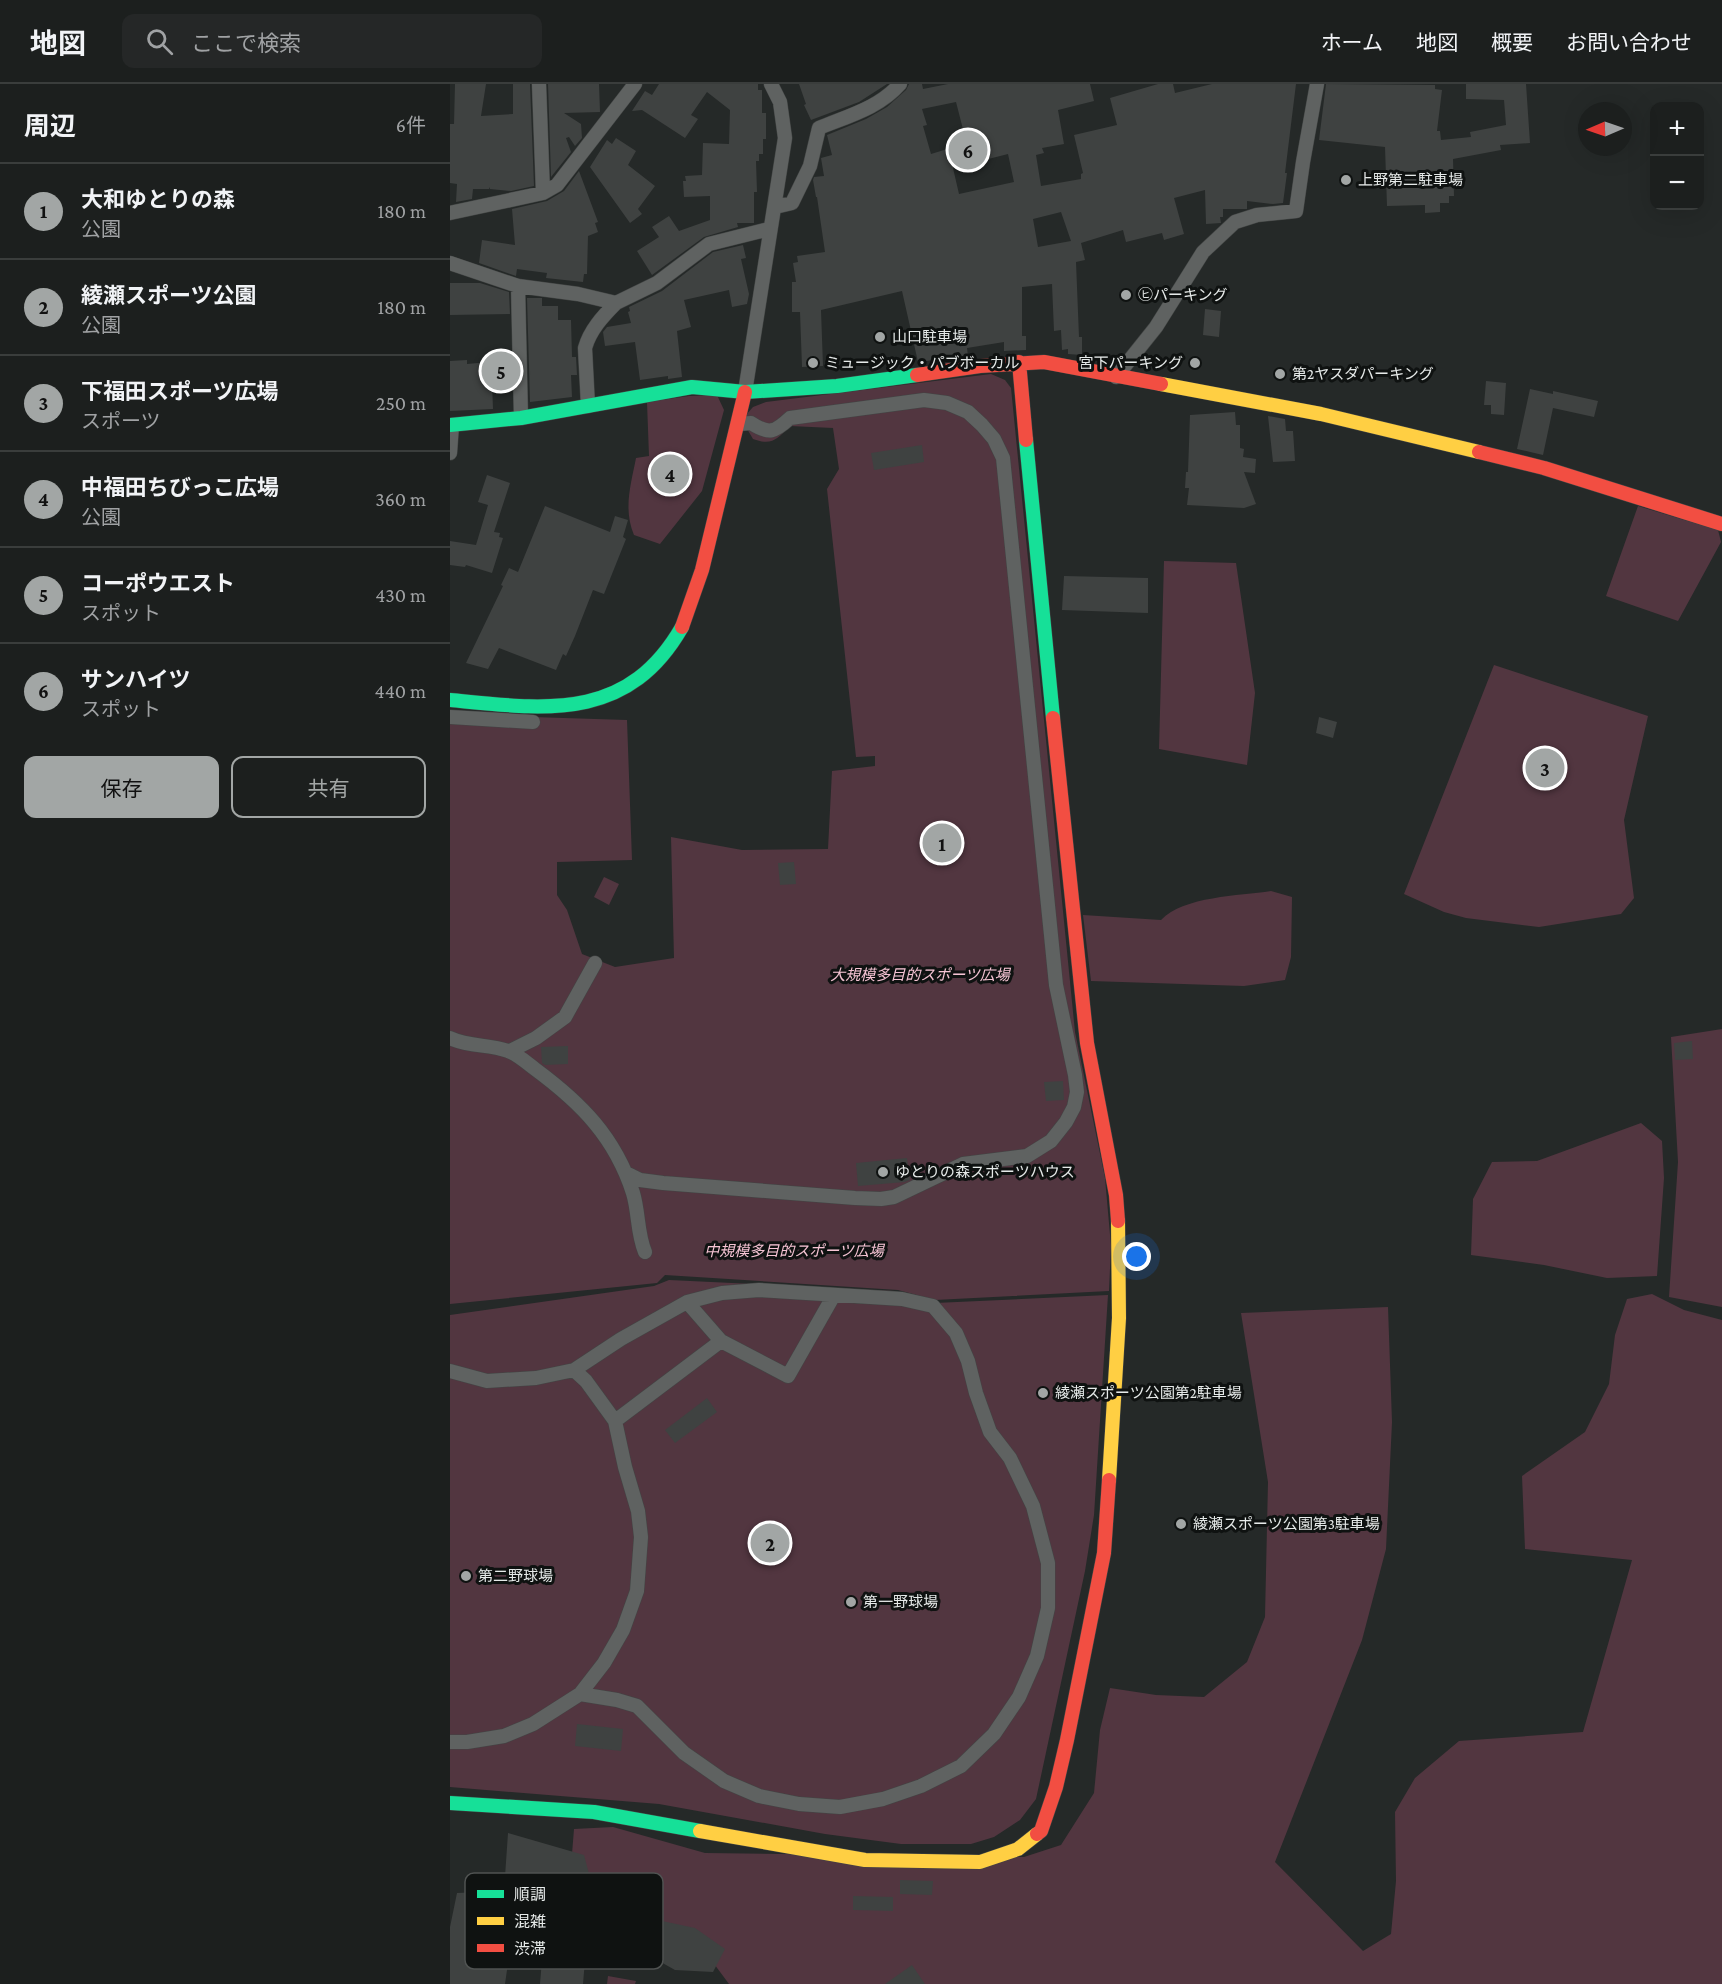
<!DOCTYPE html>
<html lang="ja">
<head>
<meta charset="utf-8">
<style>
  body { margin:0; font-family:"Crimson Pro","Noto Sans JP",serif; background:#252727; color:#f1f3f6 }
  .controls { position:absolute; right:18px; top:18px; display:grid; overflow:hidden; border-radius:12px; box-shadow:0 6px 24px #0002 }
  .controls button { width:54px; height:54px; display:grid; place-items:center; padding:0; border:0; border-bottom:2px solid #3a3d3c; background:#1c1f1e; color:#f1f3f6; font:30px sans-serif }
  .compass { position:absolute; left:1128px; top:18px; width:54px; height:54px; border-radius:50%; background:#1c1f1e; box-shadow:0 6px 24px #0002; rotate:268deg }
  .you { position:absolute; left:687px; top:1173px; width:21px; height:21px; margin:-15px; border:4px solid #fff; border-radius:50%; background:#1a73e8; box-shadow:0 0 0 9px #1a73e833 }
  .badge { display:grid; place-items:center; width:39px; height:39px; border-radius:50%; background:#a2a6a5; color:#111; font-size:20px; font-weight:700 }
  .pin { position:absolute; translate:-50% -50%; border:3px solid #fff; box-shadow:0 2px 6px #0006 }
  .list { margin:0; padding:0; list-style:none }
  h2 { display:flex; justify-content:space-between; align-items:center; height:78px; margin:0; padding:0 24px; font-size:26px }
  h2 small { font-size:20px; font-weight:400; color:#a0a2a4 }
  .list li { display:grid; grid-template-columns:39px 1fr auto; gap:18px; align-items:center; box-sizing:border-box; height:96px; padding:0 24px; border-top:2px solid #3a3d3c }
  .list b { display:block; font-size:22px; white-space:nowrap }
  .list p { margin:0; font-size:20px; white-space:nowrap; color:#a0a2a4 }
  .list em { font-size:20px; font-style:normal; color:#a0a2a4 }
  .actions { display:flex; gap:12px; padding:18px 24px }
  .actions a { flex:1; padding:14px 0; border:2px solid #a2a6a5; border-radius:12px; text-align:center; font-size:21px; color:#a2a6a5 }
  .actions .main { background:#a2a6a5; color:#111 }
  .icon { flex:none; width:33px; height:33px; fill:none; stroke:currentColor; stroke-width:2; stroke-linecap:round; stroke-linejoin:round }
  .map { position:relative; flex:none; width:1272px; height:1900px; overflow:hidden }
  header { display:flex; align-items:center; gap:36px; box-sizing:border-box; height:84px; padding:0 30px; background:#1c1f1e; border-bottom:2px solid #3a3d3c }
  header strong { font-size:28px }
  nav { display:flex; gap:33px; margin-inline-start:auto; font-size:21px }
  .search { width:420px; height:54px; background:#252727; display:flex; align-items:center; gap:15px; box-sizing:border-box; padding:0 21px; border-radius:12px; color:#a0a2a4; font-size:22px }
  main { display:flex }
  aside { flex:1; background:#1c1f1e }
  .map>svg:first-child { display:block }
</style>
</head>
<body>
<header>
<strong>地図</strong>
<div class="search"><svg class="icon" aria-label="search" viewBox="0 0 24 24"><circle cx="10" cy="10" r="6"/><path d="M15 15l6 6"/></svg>ここで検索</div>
<nav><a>ホーム</a><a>地図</a><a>概要</a><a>お問い合わせ</a></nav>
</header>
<main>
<aside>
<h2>周辺<small>6件</small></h2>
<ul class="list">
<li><span class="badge">1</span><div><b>大和ゆとりの森</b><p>公園</p></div><em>180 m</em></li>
<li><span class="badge">2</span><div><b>綾瀬スポーツ公園</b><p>公園</p></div><em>180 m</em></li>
<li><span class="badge">3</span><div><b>下福田スポーツ広場</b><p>スポーツ</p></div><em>250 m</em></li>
<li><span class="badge">4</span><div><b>中福田ちびっこ広場</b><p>公園</p></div><em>360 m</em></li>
<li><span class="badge">5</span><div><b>コーポウエスト</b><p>スポット</p></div><em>430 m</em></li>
<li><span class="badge">6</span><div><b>サンハイツ</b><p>スポット</p></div><em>440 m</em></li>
</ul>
<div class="actions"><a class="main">保存</a><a>共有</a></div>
</aside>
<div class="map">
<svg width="1272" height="1900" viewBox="0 0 1272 1900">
  <rect width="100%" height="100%" fill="#252928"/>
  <!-- green -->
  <path fill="#523640" d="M541,290L555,296L561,304L625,948L655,1094L661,1162L659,1207L485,1216L448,1206L215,1191L207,1199L0,1220V626L82,633L177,636L182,776L107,778V811L117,826L132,870L165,883L224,874L221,753L292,766L378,765L382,687L425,682V672L406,673L377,405L389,385L383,344L340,342C327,355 322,362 303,355L296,343V331L303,323L316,318Z
    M267,311L274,326L252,407L210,460L184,451C173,425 181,400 186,374L199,372L197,318L239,312Z
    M1188,422L1268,446L1271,458L1228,537L1156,512Z
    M714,477L786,479L805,609L797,681L709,665Z
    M1044,581L1198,632L1174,736L1184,814L1171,830L1089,843L1016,834L994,828L954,810Z
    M154,793L169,800L159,821L144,813Z
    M821,807L842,813L841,873L835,896L794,902L641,897L633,831L711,836C734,812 789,812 821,807Z
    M1272,945V1223L1219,1213L1228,1078L1221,953Z
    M1191,1039L1212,1057L1214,1094L1207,1192L1157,1194L1094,1181L1021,1171L1023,1115L1042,1078L1087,1077Z
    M219,1196L445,1207L485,1219L658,1211L644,1431L635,1487L586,1715L570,1736L544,1753L521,1760H451L375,1750L209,1720L0,1703V1231L204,1202Z
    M1202,1210L1234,1226L1272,1236V1900H279L256,1869L157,1830L122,1770L124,1745L163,1743L255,1769L574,1773L611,1761L644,1709L650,1646L660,1604L706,1611L754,1613L797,1578L815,1533L818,1398L791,1229L938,1223L942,1338L936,1465L912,1556L825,1778L913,1867L941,1850L946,1797L945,1728L965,1694L1009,1657L1133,1648L1182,1476L1075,1465L1072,1392L1135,1348L1159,1300L1165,1251L1177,1215Z
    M158,1892L186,1897L185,1900H157Z"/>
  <!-- building -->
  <path fill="#3f4241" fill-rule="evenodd" d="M5,0H36L31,32L63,30V0H80L84,102L61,107L40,105V103L39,105H23L22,115L6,118L7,100L0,99V40H4Z
    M98,0H149L150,28L114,29L131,40L132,54L125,62L119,53L116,54L121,68L101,93Z
    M209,0H308V6H312V29H316V55H313V70H309V77H306L307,108H304V139H287L288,143L254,153L202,191L187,167L209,153L202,143L219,132L229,147L260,136V112L234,113L233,97H236L235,92L252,91L253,59L279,60L280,26L257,8L241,31L248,35L235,54L192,26L182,27L195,7L202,11Z
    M349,0H437L409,18L361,36L354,21L356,20Z
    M459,0H472L473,5L498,0H640L644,17L608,26L614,60L592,64L594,69L586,71L591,102L631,95V90L633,89L624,51L667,41L660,14L708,0H723L725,9L762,0H846L835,89H837L833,119L823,120L797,117V125H773V133H770L771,139L756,140L755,106L724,114L734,150L714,156L712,149L676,158L673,146L631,159L635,176L626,178L629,253H632V271L618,270V265L612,266L611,246L604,247L602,200L572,203V252H576V266L554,267V258L517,264L518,272L468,278L452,207L371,226L373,282L352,283L350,228H342V198H346L343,179L348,178L347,172L375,168L367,113H366L363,96L364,93L374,92L371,74L382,71L377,51L416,35L437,23L456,6ZM506,18L515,53L505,55L507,62L481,70L473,42L477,41L472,25ZM558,70L564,98L509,110L503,84ZM611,128L621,157L588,163L583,135Z
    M876,0L985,1V5L992,6L987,47H990L991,56L1021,53L1020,48L1056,41L1054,16L1016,15V0H1076L1080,59L1050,61L1051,66L1003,75L1004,112H999V119H990V128L975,129V121L937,122L935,63L869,56Z
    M166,54L186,67L178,81L205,102L188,125L192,130L180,139L140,83L157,56L162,60Z
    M129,87L148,138L145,139L148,148L138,152L137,190H134L133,198L96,194L97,189L67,185L66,192L29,179L32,156L65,161L62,125L97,117L114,107Z
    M293,161L296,174L291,175L299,210L297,220L282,223L279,206L234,216L241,243L227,247L232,293L218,295V292L190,296L185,258L155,262L153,248L157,243L181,239L178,228L180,227L179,223L212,207L263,168Z
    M0,199H30L59,208L60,230L0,231Z
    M77,214H92V222H108V236H121L122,273H126L127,291H121L122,313L80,318Z
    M755,225L771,227L769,253L753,251Z
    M17,276V280L61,276V298H42L43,325L0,327V277Z
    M1036,297L1056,299L1054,331L1041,330V321H1034Z
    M1080,305L1103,310V307L1148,317L1144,333L1103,324L1093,371L1067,365Z
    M785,328L786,341H790V364L794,365L793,373L806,375L805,389L794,388L806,420L794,424L737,421L739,404H735L736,388H738L740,331Z
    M818,332L835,335L836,347H843L845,377L823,378Z
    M472,361L474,378L424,386L421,369Z
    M37,391L60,399L44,448L50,449L49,453L53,454L42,489L16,481L15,483L0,481V457L26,461L38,421L28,418Z
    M95,422L160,448L165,432L178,436L173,453L176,455L154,510L143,506L125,552L116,572L113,570L106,586L49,564L38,585L16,579L53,502L51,501L59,484L68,488Z
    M614,492L698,494V529L612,526Z
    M869,633L887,638L883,654L866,649Z
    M344,778L346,800L330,801L328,779Z
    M1242,957L1243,975L1225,976L1224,959Z
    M118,962V980L95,981L92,979L91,963Z
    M613,997L614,1016L596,1017L594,998Z
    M457,1074L460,1096L455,1098L408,1102L406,1079Z
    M257,1314L267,1328L225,1359L215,1346Z
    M127,1640L173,1645L171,1667L125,1662Z
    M58,1749L134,1771L149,1827L183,1835L184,1831L245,1844L275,1865L263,1888L225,1886L184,1863L182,1873L136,1864L133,1900H90L93,1863L119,1865L128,1826L87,1814V1824H70L69,1844H63L55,1900H0V1843L7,1809L54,1807Z
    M450,1796L483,1797L482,1811L450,1810Z
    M403,1812L443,1813V1827L403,1826Z
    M462,1881L475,1900H435Z"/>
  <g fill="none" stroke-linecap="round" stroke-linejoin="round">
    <!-- street casing -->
    <g stroke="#424544" stroke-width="15">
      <path id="street" d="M89,0L93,109
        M325,123L342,119L360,82L369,44C398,32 429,24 450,0
        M0,129L93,109L107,101L185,0
        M0,179L68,202L128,210L166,219L207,199L259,160L319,145
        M68,202L71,334
        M666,293L706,243L753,168L785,138L807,131L846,127L853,78L867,0
        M295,308L335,54L330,18L321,0
        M138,322L135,264C140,246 153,232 166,219
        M0,369L2,341
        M0,633L83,638
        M0,954C19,963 39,960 58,967C67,970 77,979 85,985C131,1019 165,1053 183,1109C189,1129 187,1149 195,1168
        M60,967L86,954L115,933L145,879
        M176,1089L190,1096L213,1099L405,1114L431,1115L444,1113L513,1080L577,1072L601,1057L616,1038L624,1023L627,1008L625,991L606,901L553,374L544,355L532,341L518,328L497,319L474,316L340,334C325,348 319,351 301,339L288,340
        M237,1218L271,1257L338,1292L384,1211
        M0,1287L37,1297L86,1294L124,1286L171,1255L237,1218L272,1209L309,1206L452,1215L483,1222L506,1249L518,1277L526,1309L540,1348L560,1374L583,1422L598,1479V1524L587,1572L569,1613L544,1650L511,1682L471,1702L433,1715L390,1723L349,1720L309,1712L274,1697L234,1669L187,1622L167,1616L130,1610
        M165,1337L271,1257
        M0,1658H17L54,1652L83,1640L130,1610L154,1579L173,1546L187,1507L191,1453L188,1427L175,1383L165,1337L136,1297L124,1286"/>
    </g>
    <!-- fast casing -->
    <g stroke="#424544" stroke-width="15">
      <path id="fast" d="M0,341L71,334L242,303L295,308L387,302L467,291
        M576,356L603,634
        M0,616C94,625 177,639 232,543
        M0,1719L144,1728L250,1747"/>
    </g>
    <!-- slow casing -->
    <g stroke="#424544" stroke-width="15">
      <path id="slow" d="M711,300L871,330L1029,368
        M659,1396L669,1234L668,1137
        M250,1747L415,1776L530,1778L568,1765L587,1750"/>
    </g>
    <!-- jam casing -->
    <g stroke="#424544" stroke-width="15">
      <path id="jam" d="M569,278L576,356
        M467,291L530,282L594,278L711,300
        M1029,368L1094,384L1272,440
        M232,543L252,486L295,308
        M603,634L637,959L666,1111L668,1137
        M587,1750L591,1747L606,1703L617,1656L654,1469L659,1396"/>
    </g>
    <!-- street -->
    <use href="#street" stroke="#5f6261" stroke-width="14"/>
    <!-- fast -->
    <use href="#fast" stroke="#16e098" stroke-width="14"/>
    <!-- slow -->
    <use href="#slow" stroke="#ffcf43" stroke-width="14"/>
    <!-- jam -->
    <use href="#jam" stroke="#f24e42" stroke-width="14"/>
  </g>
  <!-- markers -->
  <g fill="#a2a6a5" stroke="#0f1211" stroke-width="2">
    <circle cx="896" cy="96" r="6"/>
    <circle cx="676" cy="211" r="6"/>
    <circle cx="430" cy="253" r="6"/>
    <circle cx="363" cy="279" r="6"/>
    <circle cx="745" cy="279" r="6"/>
    <circle cx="830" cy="290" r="6"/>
    <circle cx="433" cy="1088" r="6"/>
    <circle cx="593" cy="1309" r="6"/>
    <circle cx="731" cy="1440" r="6"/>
    <circle cx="16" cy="1492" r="6"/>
    <circle cx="401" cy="1518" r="6"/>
  </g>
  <g text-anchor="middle" stroke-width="6" stroke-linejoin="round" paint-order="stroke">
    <!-- poi labels -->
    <g font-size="15" fill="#e6eae9" stroke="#0f1211" text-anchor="start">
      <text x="908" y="101">上野第二駐車場</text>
      <text x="688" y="216">㋪パーキング</text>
      <text x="442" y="258">山口駐車場</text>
      <text x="375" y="284">ミュージック・パブボーカル</text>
      <text x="733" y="284" text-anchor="end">宮下パーキング</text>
      <text x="842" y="295">第2ヤスダパーキング</text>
      <text x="445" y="1093">ゆとりの森スポーツハウス</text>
      <text x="605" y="1314">綾瀬スポーツ公園第2駐車場</text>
      <text x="743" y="1445">綾瀬スポーツ公園第3駐車場</text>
      <text x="28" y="1497">第二野球場</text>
      <text x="413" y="1523">第一野球場</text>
    </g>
    <!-- park labels -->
    <g font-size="15" font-style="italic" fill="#f6c4d4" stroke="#0f1211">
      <text x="470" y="896">大規模多目的スポーツ広場</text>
      <text x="344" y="1172">中規模多目的スポーツ広場</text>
    </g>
  </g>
  <!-- legend -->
  <rect x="15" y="1789" width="198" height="96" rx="9" fill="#0f1211" stroke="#505352" stroke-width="1.5"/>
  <rect x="27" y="1806" width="27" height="8" fill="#16e098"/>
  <rect x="27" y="1833" width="27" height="8" fill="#ffcf43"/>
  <rect x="27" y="1860" width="27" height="8" fill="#f24e42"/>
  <g font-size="16" fill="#e6eae9">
    <text x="64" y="1816">順調</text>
    <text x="64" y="1843">混雑</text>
    <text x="64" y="1870">渋滞</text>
  </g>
</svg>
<div class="controls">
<button>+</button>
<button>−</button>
</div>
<svg class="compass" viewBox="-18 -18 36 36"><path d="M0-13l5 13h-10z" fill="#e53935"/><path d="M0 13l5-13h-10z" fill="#a0a2a4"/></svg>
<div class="you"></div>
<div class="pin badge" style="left:492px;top:759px">1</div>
<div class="pin badge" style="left:320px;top:1459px">2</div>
<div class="pin badge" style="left:1095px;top:684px">3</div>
<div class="pin badge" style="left:220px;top:390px">4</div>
<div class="pin badge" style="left:51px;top:287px">5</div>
<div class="pin badge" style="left:518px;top:66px">6</div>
</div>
</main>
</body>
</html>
